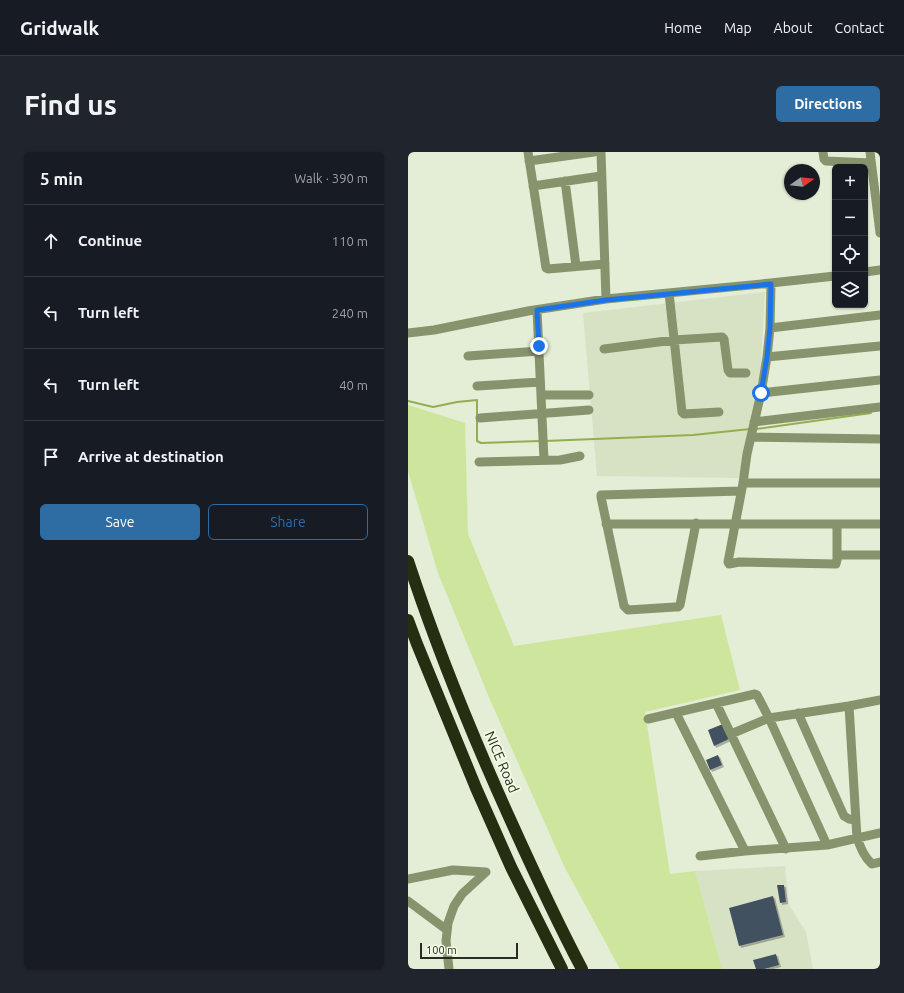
<!DOCTYPE html>
<html lang="en">
<head>
<meta charset="utf-8">
<style>
  body { margin:0; font-family:Ubuntu,sans-serif; background:#20242c; color:#f1f3f6 }
  .controls { position:absolute; right:12px; top:12px; display:grid; overflow:hidden; border-radius:6px; box-shadow:0 1px 3px #0004 }
  .controls button { width:36px; height:36px; display:grid; place-items:center; padding:0; border:0; border-bottom:1px solid #363941; background:#171b24; color:#f1f3f6; font:20px sans-serif }
  .compass { position:absolute; left:376px; top:12px; width:36px; height:36px; border-radius:50%; background:#171b24; box-shadow:0 1px 3px #0004; rotate:75deg }
  .scale { position:absolute; left:12px; bottom:10px; width:98px; box-sizing:border-box; padding-left:4px; border:2px solid #292c23; border-top:0; font-size:11px; line-height:14px; white-space:nowrap; color:#292c23; -webkit-text-stroke:3px #f1fae2; paint-order:stroke }
  .stop { position:absolute; width:12px; height:12px; margin:-9px; border:3px solid #1a73e8; border-radius:50%; background:#fff }
  .stop.end { background:#1a73e8; border-color:#fff; box-shadow:0 1px 4px #0008 }
  .list { margin:0; padding:0; list-style:none }
  h2 { display:flex; justify-content:space-between; align-items:center; height:52px; margin:0; padding:0 16px; font-size:17px }
  h2 small { font-size:13px; font-weight:400; color:#9ea1a6 }
  .list li { display:grid; grid-template-columns:26px 1fr auto; gap:12px; align-items:center; box-sizing:border-box; height:72px; padding:0 16px; border-top:1px solid #363941 }
  .list b { display:block; font-size:15px; white-space:nowrap }
  .list em { font-size:13px; font-style:normal; color:#9ea1a6 }
  .actions { display:flex; gap:8px; padding:12px 16px }
  .actions a { flex:1; padding:9px 0; border:1px solid #2e6da3; border-radius:6px; text-align:center; font-size:14px; color:#2e6da3 }
  .actions .main { background:#2e6da3; color:#fff }
  .icon { flex:none; width:22px; height:22px; fill:none; stroke:currentColor; stroke-width:2; stroke-linecap:round; stroke-linejoin:round }
  .map { position:relative; flex:none; width:472px; height:817px; overflow:hidden; border-radius:6px }
  header { display:flex; align-items:center; gap:24px; box-sizing:border-box; height:56px; padding:0 20px; background:#171b24; border-bottom:1px solid #363941 }
  header strong { font-size:19px }
  nav { display:flex; gap:22px; margin-inline-start:auto; font-size:14px }
  .intro { display:flex; align-items:center; justify-content:space-between; box-sizing:border-box; height:96px; padding:0 24px }
  h1 { margin:0; font-size:28px }
  .button { padding:10px 18px; border-radius:6px; background:#2e6da3; color:#fff; font-size:14px; font-weight:700 }
  main { display:flex; gap:24px; padding:0 24px }
  aside { flex:1; background:#171b24; border-radius:6px; box-shadow:0 1px 3px #0004 }
  .map>svg:first-child { display:block }
</style>
</head>
<body>
<header>
<strong>Gridwalk</strong>
<nav><a>Home</a><a>Map</a><a>About</a><a>Contact</a></nav>
</header>
<div class="intro"><h1>Find us</h1><a class="button">Directions</a></div>
<main>
<aside>
<h2>5 min<small>Walk · 390 m</small></h2>
<ul class="list">
<li><svg class="icon" aria-label="ahead" viewBox="0 0 24 24"><path d="M12 20V5M6 11l6-6 6 6"/></svg><div><b>Continue</b></div><em>110 m</em></li>
<li><svg class="icon" aria-label="left" viewBox="0 0 24 24"><path d="M17 20v-9H6M10 6l-5 5 5 5"/></svg><div><b>Turn left</b></div><em>240 m</em></li>
<li><svg class="icon" aria-label="left" viewBox="0 0 24 24"><path d="M17 20v-9H6M10 6l-5 5 5 5"/></svg><div><b>Turn left</b></div><em>40 m</em></li>
<li><svg class="icon" aria-label="arrive" viewBox="0 0 24 24"><path d="M6 21V4h12l-3 4 3 4H6"/></svg><div><b>Arrive at destination</b></div></li>
</ul>
<div class="actions"><a class="main">Save</a><a>Share</a></div>
</aside>
<div class="map">
<svg width="472" height="817" viewBox="0 0 472 817">
  <defs>
    <filter id="shadow"><feDropShadow dx="2" dy="2" stdDeviation="0" flood-color="#0004"/></filter>
  </defs>
  <rect width="100%" height="100%" fill="#e4edd5"/>
  <!-- built -->
  <path fill="#d7e2c4" d="M357,140L353,213L331,326L189,324L175,161Z
    M377,714L381,753L398,780L405,817H314L287,719Z"/>
  <!-- green -->
  <path fill="#cde59c" d="M0,253L57,271L60,382L106,494L313,463L332,538L237,560L262,722L287,719L314,817H212L156,714L83,550L30,421L0,319Z"/>
  <g fill="none" stroke-linecap="round" stroke-linejoin="round">
    <!-- stream -->
    <path stroke="#92ae50" stroke-width="2" d="M0,249L25,255L49,250L69,248V289L73,291L132,289
      M348,277L463,261
      M137,289L285,283L342,277"/>
  </g>
  <!-- building -->
  <path fill="#425161" filter="url(#shadow)" d="M315,572L321,587L306,594L300,578Z
    M310,603L314,613L302,618L298,608Z
    M369,733H376L378,750L372,751Z
    M365,744L375,783L331,794L321,756Z
    M368,802L371,813L356,817H348L345,808Z"/>
  <g fill="none" stroke-linecap="round" stroke-linejoin="round">
    <!-- minor -->
    <path stroke="#86936d" stroke-width="9" d="M120,0L138,116L140,117L197,112
      M193,0L198,147
      M415,0L416,7L418,9L463,11
      M462,0L472,81
      M121,9L186,0
      M157,29L168,114
      M125,34L193,24
      M457,120L472,118
      M363,131L362,176L359,205L353,241L339,302L335,331L320,410L321,412L331,410L428,412L429,408V372
      M261,141L274,260L276,262L311,260
      M129,158L136,308
      M362,176L472,163
      M0,181L26,178L120,159L198,147L363,131L427,124
      M196,197L266,188L314,185L316,187L320,218L322,221H338
      M60,204L131,199
      M359,205L472,194
      M69,234L132,230
      M353,241L472,228
      M133,243H181
      M72,266L181,258
      M346,270L472,255
      M343,285L472,287
      M71,310L152,308L172,304
      M335,331H472
      M288,371L272,453L270,455H267L220,458L216,454L193,345V343L333,339
      M198,372H472
      M429,403H472
      M308,551L378,697
      M441,554L449,686C453,696 456,705 464,712L472,710
      M268,561L337,699
      M390,561L436,664L441,667L448,668
      M240,567L347,542L349,543L361,566L323,582
      M419,693L361,566L441,554L472,548
      M292,704L337,699L419,693L472,681
      M0,727L45,718L78,720
      M0,749L39,778
      M41,817L38,789L40,771L46,754L54,742L78,720"/>
    <!-- highway -->
    <path stroke="#252e11" stroke-width="12" d="M0,409C29,497 64,583 102,667C125,718 148,768 174,817
      M0,468L9,492L68,636L103,715L154,817"/>
  </g>
  <g fill="none" stroke-linecap="round" stroke-linejoin="round">
    <!-- route -->
    <path stroke="#1a73e8" stroke-width="5" d="M131,194L129,158L198,148L363,132L362,176L359,205L353,241"/>
  </g>
  <g text-anchor="middle" stroke-width="4" stroke-linejoin="round" paint-order="stroke">
    <!-- street labels -->
    <g font-size="14" fill="#292c23" stroke="#f1fae2">
      <text transform="translate(94 610) rotate(67)" y="5">NICE Road</text>
    </g>
  </g>
</svg>
<div class="controls">
<button>+</button>
<button>−</button>
<button><svg class="icon" aria-label="locate" viewBox="0 0 24 24"><circle cx="12" cy="12" r="6"/><path d="M12 2v4M12 18v4M2 12h4M18 12h4"/></svg></button>
<button><svg class="icon" aria-label="layers" viewBox="0 0 24 24"><path d="M12 4l9 5-9 5-9-5zM3 14l9 5 9-5"/></svg></button>
</div>
<svg class="compass" viewBox="-18 -18 36 36"><path d="M0-13l5 13h-10z" fill="#e53935"/><path d="M0 13l5-13h-10z" fill="#9ea1a6"/></svg>
<div class="scale">100 m</div>
<div class="stop" style="left:353px;top:241px"></div>
<div class="stop end" style="left:131px;top:194px"></div>
</div>
</main>
</body>
</html>
